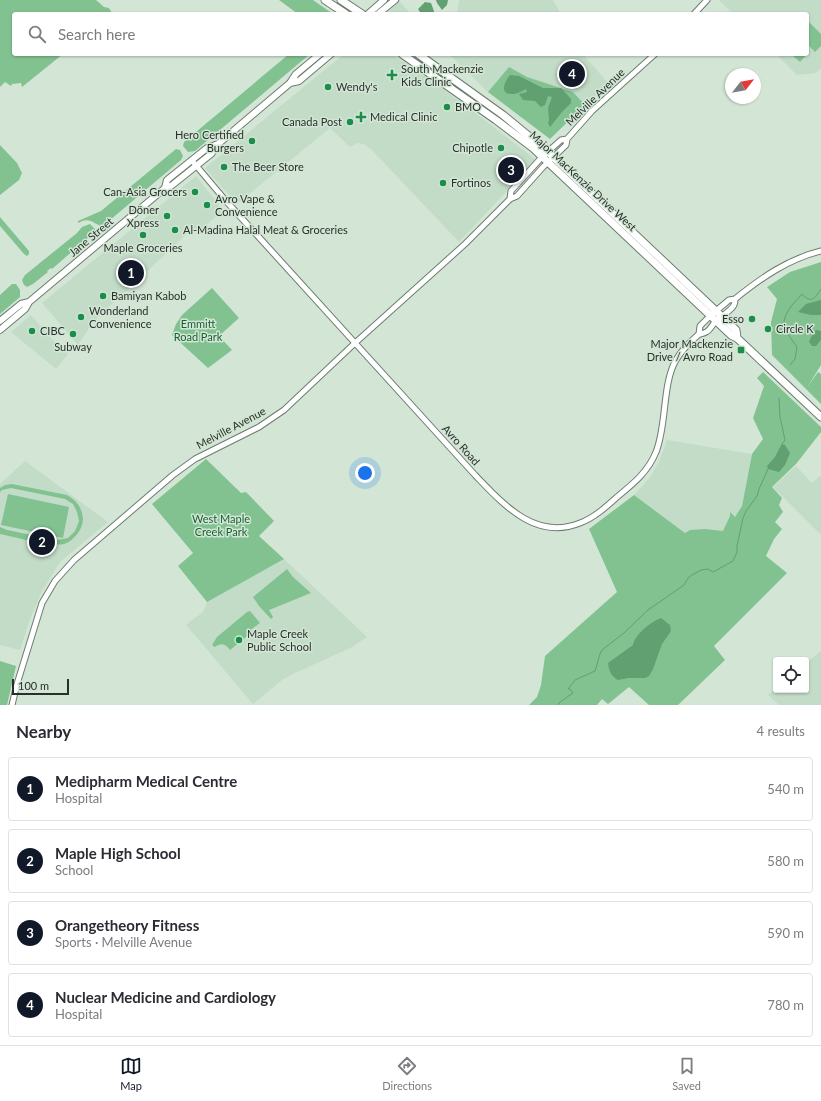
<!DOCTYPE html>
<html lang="en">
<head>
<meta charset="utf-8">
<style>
  body { margin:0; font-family:Lato,sans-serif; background:#f7f7f7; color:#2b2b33 }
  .controls { position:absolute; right:12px; bottom:12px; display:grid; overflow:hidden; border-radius:4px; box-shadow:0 1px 3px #0004 }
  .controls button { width:36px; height:36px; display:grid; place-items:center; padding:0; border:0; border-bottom:1px solid #e1e1e2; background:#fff; color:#2b2b33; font:20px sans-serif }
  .compass { position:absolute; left:725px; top:68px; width:36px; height:36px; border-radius:50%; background:#fff; box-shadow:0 1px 3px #0004; rotate:59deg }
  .scale { position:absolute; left:12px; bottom:10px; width:57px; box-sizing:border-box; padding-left:4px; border:2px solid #29302a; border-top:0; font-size:11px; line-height:14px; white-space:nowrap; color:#29302a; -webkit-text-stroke:3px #d3e6d6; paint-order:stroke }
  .you { position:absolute; left:365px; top:473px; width:14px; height:14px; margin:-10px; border:3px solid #fff; border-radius:50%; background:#1a73e8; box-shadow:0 0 0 6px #1a73e833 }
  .badge { display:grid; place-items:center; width:26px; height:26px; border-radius:50%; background:#111827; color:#fff; font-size:13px; font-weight:700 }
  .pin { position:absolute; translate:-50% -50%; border:2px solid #fff; box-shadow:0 1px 4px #0006 }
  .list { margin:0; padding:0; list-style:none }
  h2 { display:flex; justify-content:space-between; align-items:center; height:52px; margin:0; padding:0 16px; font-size:17px }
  h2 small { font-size:13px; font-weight:400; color:#7c7c81 }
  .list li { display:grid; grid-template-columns:26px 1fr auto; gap:12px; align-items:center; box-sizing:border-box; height:64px; margin:0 8px 8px; padding:0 8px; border:1px solid #e1e1e2; border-radius:4px }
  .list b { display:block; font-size:15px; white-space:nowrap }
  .list p { margin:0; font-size:13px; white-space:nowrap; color:#7c7c81 }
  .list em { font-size:13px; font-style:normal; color:#7c7c81 }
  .icon { flex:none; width:22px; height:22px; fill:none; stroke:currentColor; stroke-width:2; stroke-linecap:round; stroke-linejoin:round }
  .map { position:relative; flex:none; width:821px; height:705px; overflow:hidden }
  .search { position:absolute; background:#fff; box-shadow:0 1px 3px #0004; left:12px; right:12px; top:12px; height:44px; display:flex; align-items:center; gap:10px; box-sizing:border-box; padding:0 14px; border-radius:4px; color:#7c7c81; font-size:15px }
  .sheet { height:340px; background:#fff }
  nav { display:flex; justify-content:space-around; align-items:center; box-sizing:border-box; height:56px; border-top:1px solid #e1e1e2; background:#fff; font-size:11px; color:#7c7c81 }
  nav a { display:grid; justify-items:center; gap:2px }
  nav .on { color:#111827 }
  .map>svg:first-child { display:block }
</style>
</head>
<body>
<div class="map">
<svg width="821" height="705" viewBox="0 0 821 705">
  <rect width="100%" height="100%" fill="#d3e6d6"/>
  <!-- built -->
  <path fill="#c2dcc7" d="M459,0H553L561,14H457Z
    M719,0H821V68L816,73L797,75L776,54H807V14H733Z
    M399,1L411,14H386Z
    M344,54H392L436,84L482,118L536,160L459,242L371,149L364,144L357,143L350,147L330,128L237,204L205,168Z
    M449,54H583L608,83L585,105L573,92L527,77L509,68L488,92Z
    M196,176L223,210L197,233L190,231L93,322L78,345L42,303Z
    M31,315L51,338L68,354L56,369L11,332Z
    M667,440L752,454L742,506L724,535L685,533L634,495L650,477L659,462Z
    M25,461L108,522L60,562L42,591L30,619L20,650L0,645V484Z
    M796,466L812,483L821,475V535L773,487Z
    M284,559L367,637L352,647L295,673L282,680L253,704L186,625L203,612L207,602Z
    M821,651V705H779L768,695L776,688V690H806V663Z"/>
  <!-- green -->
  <path fill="#82c291" d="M0,0H96L104,7L109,8L112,13L111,14H14V54H63L22,87L21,83L12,84L11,86L5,82L0,87Z
    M279,0H313L333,14H298Z
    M809,22L821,34V46L815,52L807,44V24Z
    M807,48L810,51L800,62L791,54H807Z
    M289,54H310L195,151L188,152L183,146L184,142Z
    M509,67L527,77L573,92L585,105L550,139L488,92Z
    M0,145L17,163L22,173L19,180L0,195Z
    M176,149L180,150L183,156L181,160L103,226C92,225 92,216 78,223V221L101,211Z
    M0,217L29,251V254L27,256L24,254L0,226Z
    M90,224L96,230L91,235L52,269L51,268L47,271L48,272L33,284L27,287L24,285L22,280L25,275L77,233L82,227Z
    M821,262V365L808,386L818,372L821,374V404L772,355L771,322L777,299L767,287L790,272Z
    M12,284H16L20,290V297L0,314V295Z
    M212,288L239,318L219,336L232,350L208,368L172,335L176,324L182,315Z
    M763,372L821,427V432L796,464L772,487L782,498L779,505L783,512L775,522L782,529L774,539L766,556L787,573L714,646L725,660L678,705H649L629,687L608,704L602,699L597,705H529L537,697L541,685L545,656L617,592L589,529L634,495L685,533L690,530L705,529L723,531L730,516V512L735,517L742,506L752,454L763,439L753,418L764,386L757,378Z
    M206,459L241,493L246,492L274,521L259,536L284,559L207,602L178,566L193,553L152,504Z
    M12,484L67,495C76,500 82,507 83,519C83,523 81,529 78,533C74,538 70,542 64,544C50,547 15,537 0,534V527L7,530L57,540L68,538L75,531L79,521L77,512L73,504L65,499L11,488L2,490L0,492V488L5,485Z
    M8,494L69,507L63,538L1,525Z
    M287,569L293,577L311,593L269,610L273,617L271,619L259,606L253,597Z
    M250,611L260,623L249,631L251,633L230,650C226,644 221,642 215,647L212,645L217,637L247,612Z
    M0,661L16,666L7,705H0Z"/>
  <!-- water -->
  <path fill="#60a071" d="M436,0H448L447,5L442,10L437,3Z
    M425,2L431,3L435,14H419L420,12L418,9Z
    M510,75L519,76L543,88H561L571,99V103L562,112L550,127L548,123L549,120L548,108L552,97L548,96L545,105L541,107L535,101L523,100L519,94L527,92L526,89C522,91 517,94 513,94C499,95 504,82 510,75Z
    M821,300V315H811L798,312L806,304Z
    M816,330L821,331V340L816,346H812L809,342L811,337Z
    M782,444L785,445L790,453L785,465L779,472L768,469L767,466L775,457L780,447Z
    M661,618L670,625L671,631L662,644L653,669L649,676L645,678H628L618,680C611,676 609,671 608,663L633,645C635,634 652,621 661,618Z"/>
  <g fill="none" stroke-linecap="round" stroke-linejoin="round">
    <!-- stream -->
    <path stroke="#60a071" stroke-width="1" d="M790,365L795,359L797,347C793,341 785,332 784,325C783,313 795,302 802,294C812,304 814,299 821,289
      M779,398L780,417L785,440L782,444
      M558,705L560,702L573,693L570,689H568L575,680L595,671L600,654L602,650L624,633L648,610L684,585L688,578L692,575L701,570L708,569L713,572L733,561L737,552V546L743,518L746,511L757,496L759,489L768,469"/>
    <!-- tertiary casing -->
    <g stroke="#6c7d70" stroke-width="7">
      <path id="tertiary" d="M694,14L707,0
        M194,163L226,201L475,475C503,504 535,541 580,523C594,518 606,507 617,497C633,484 648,472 656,452C667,425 662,384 676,360C681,351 690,342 698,335C701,333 703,334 706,332C709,331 712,326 714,323C719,318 732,310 734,305C735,303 735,301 735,299
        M510,199L511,191L542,157L561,140L567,139
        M699,334L700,326L710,316L729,300L735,299C761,278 788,259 821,251
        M12,705L17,684L42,603L55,581L74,560L173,475L195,459L259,427L284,410L355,343L465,244L510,199L517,196L543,167L566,145L567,139L592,111L655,54"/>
    </g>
    <!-- secondary casing -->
    <g stroke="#6c7d70" stroke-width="8">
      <path id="secondary" d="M368,14L384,0
        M378,14L395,0
        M290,83L299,81L331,54
        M165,188L171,186L211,154L218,144L290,83L296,74L320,54
        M0,321L21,304L29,302L165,188L167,180L207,148L218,144
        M0,330L25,309L29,302"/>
    </g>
    <!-- primary casing -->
    <g stroke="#6c7d70" stroke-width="9">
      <path id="primary" d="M325,0L346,14
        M341,0L362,14
        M402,54L496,120L533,148L731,335L737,338L821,417
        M418,54L503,115L548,152L736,330L737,338"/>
    </g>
    <!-- tertiary -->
    <use href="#tertiary" stroke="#fff" stroke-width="5"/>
    <!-- secondary -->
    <use href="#secondary" stroke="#fff" stroke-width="6"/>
    <!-- primary -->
    <use href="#primary" stroke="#fff" stroke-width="7"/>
  </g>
  <!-- markers -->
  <g fill="#1b8f4a" stroke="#d3e6d6" stroke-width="1.5">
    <path d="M390 69h4v4h4v4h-4v4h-4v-4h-4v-4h4z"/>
    <circle cx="328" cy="87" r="4"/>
    <circle cx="447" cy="107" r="4"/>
    <path d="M359 111h4v4h4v4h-4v4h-4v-4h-4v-4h4z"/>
    <circle cx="350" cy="122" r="4"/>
    <circle cx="252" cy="141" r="4"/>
    <circle cx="501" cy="148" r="4"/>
    <circle cx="224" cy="167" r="4"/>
    <circle cx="443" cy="183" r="4"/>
    <circle cx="195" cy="192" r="4"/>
    <circle cx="207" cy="205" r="4"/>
    <circle cx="167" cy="216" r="4"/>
    <circle cx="175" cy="230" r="4"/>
    <circle cx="143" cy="235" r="4"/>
    <circle cx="103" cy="296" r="4"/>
    <circle cx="81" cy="317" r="4"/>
    <circle cx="752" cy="319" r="4"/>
    <circle cx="768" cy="329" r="4"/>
    <circle cx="32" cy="331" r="4"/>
    <circle cx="73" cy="334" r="4"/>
    <rect x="737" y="346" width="8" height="8" rx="2"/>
    <circle cx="239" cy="640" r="4"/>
  </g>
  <g text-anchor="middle" stroke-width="3" stroke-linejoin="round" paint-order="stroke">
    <!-- poi labels -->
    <g font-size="11" fill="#29302a" stroke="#d3e6d6" text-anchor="start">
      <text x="401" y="73">South Mackenzie<tspan x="401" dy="13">Kids Clinic</tspan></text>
      <text x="336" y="91">Wendy's</text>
      <text x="455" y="111">BMO</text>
      <text x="370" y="121">Medical Clinic</text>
      <text x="342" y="126" text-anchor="end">Canada Post</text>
      <text x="244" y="139" text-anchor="end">Hero Certified<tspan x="244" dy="13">Burgers</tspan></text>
      <text x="493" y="152" text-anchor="end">Chipotle</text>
      <text x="232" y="171">The Beer Store</text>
      <text x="451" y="187">Fortinos</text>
      <text x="187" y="196" text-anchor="end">Can-Asia Grocers</text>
      <text x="215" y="203">Avro Vape &amp;<tspan x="215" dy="13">Convenience</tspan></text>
      <text x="159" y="214" text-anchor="end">Döner<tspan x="159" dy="13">Xpress</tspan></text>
      <text x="183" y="234">Al-Madina Halal Meat &amp; Groceries</text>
      <text x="143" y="252" text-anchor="middle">Maple Groceries</text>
      <text x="111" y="300">Bamiyan Kabob</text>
      <text x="89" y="315">Wonderland<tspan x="89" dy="13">Convenience</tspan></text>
      <text x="744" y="323" text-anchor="end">Esso</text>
      <text x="776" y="333">Circle K</text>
      <text x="40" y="335">CIBC</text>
      <text x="733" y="348" text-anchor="end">Major Mackenzie<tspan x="733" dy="13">Drive / Avro Road</tspan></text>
      <text x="73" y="351" text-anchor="middle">Subway</text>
      <text x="247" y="638">Maple Creek<tspan x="247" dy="13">Public School</tspan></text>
    </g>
    <!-- street labels -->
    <g font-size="11" fill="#29302a" stroke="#d3e6d6">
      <text transform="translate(595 97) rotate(-44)" y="4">Melville Avenue</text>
      <text transform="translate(583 181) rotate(43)" y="4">Major MacKenzie Drive West</text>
      <text transform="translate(91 237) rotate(-40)" y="4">Jane Street</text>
      <text transform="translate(231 428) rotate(-28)" y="4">Melville Avenue</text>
      <text transform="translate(461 445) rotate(48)" y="4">Avro Road</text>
    </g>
    <!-- park labels -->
    <g font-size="11" fill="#1a6133" stroke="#d3e6d6">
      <text x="198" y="328">Emmitt<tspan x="198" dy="13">Road Park</tspan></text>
      <text x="221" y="523">West Maple<tspan x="221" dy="13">Creek Park</tspan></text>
    </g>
  </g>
</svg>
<div class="controls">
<button><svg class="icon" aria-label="locate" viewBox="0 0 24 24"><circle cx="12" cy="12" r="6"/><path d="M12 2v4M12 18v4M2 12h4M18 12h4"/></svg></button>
</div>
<svg class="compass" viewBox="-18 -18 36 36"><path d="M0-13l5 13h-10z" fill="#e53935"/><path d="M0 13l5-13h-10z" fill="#7c7c81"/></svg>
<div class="scale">100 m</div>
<div class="you"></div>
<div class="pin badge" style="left:131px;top:273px">1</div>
<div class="pin badge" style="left:42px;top:542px">2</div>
<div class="pin badge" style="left:511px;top:170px">3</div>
<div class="pin badge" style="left:572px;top:74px">4</div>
<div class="search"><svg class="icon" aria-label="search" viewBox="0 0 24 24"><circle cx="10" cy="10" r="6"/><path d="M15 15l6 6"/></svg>Search here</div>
</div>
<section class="sheet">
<h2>Nearby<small>4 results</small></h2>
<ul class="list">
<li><span class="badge">1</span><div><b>Medipharm Medical Centre</b><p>Hospital</p></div><em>540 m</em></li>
<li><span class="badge">2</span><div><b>Maple High School</b><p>School</p></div><em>580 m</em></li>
<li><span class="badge">3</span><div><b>Orangetheory Fitness</b><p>Sports · Melville Avenue</p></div><em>590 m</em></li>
<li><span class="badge">4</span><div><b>Nuclear Medicine and Cardiology</b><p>Hospital</p></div><em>780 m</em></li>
</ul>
</section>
<nav>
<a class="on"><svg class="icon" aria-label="map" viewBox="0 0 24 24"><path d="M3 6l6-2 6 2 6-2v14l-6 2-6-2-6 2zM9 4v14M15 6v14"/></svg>Map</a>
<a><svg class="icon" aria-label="directions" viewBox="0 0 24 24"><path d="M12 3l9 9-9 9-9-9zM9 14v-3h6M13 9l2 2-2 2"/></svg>Directions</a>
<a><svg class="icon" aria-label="saved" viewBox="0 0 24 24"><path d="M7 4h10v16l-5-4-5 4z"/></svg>Saved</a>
</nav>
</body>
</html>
